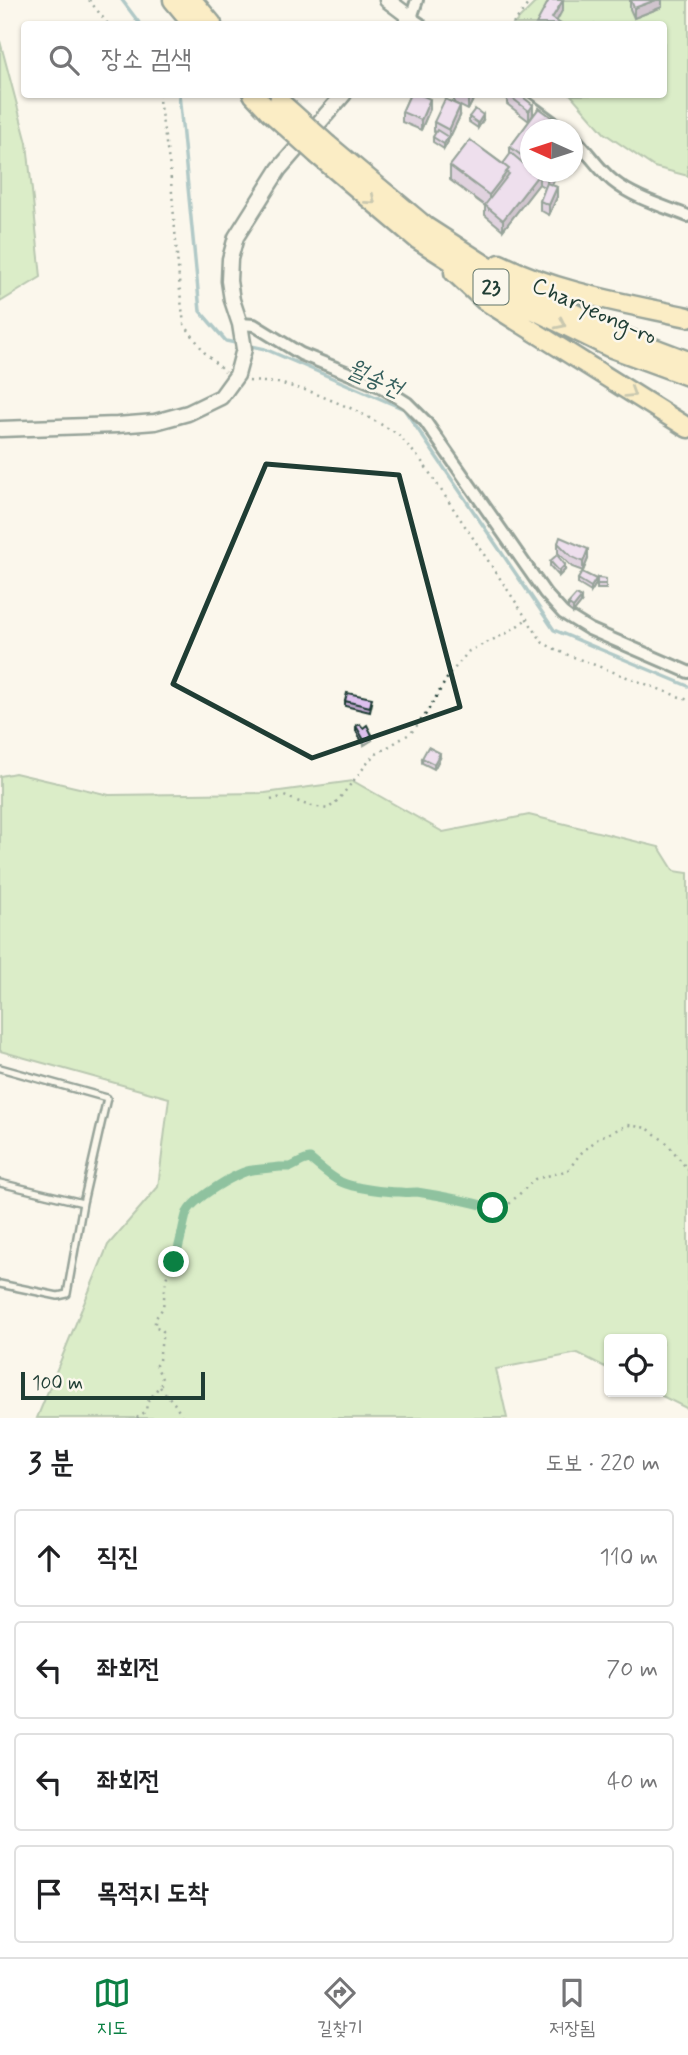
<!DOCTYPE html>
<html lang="ko">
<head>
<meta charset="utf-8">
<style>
  body { margin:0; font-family:Mynerve,"Poor Story",sans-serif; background:#f6f6f6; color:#202124 }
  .controls { position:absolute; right:21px; bottom:21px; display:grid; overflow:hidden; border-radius:7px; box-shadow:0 2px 5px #0004 }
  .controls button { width:63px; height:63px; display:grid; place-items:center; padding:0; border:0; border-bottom:2px solid #e0e0e0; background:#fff; color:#202124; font:35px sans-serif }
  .compass { position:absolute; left:520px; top:119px; width:63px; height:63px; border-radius:50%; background:#fff; box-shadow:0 2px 5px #0004; rotate:273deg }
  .scale { position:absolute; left:21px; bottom:18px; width:184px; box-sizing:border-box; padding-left:7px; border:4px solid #1f3d34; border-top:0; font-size:19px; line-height:24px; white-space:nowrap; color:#1f3d34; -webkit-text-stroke:5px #fbf7ec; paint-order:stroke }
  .stop { position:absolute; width:21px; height:21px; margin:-16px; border:5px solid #0b8043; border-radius:50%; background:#fff }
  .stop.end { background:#0b8043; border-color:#fff; box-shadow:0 2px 7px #0008 }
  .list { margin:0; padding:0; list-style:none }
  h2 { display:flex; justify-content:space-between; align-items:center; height:91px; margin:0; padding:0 28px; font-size:30px }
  h2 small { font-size:23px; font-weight:400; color:#757577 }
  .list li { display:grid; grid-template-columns:46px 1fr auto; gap:21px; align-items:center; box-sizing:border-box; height:98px; margin:0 14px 14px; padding:0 14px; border:2px solid #e0e0e0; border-radius:7px }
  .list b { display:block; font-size:26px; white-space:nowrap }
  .list em { font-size:23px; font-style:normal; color:#757577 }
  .icon { flex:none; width:38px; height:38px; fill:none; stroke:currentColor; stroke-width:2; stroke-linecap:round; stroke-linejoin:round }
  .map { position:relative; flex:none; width:688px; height:1418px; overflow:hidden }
  .search { position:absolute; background:#fff; box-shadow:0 2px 5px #0004; left:21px; right:21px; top:21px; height:77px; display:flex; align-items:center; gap:18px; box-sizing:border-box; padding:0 24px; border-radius:7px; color:#757577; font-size:26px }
  .sheet { height:539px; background:#fff }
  nav { display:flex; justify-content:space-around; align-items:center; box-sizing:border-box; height:98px; border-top:2px solid #e0e0e0; background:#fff; font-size:19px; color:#757577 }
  nav a { display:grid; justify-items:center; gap:4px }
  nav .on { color:#0b8043 }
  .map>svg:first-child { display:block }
</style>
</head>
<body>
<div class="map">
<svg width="688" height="1418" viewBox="0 0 688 1418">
  <rect width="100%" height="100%" fill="#fbf7ec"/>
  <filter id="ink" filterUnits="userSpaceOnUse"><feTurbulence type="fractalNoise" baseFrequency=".0143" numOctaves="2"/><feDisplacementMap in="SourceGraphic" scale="14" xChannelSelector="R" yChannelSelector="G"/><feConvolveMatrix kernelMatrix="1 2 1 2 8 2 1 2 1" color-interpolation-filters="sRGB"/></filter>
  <g filter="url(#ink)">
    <!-- green -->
    <path fill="#b4df9c" stroke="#6a8e68" stroke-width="2" d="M538,0H688V176L654,167L604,133L571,95L664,94V24H514Z
      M0,41L27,143L41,277L0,302Z
      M15,773L109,795L265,793L353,781L443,832L529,815L659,847L674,871L688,873V1409L654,1392H662V1339H609V1369L578,1353L496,1369L507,1418H37L108,1245L158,1187L169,1098L0,1051V776Z"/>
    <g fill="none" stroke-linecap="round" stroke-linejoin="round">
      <!-- stream -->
      <path stroke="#579099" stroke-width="3.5" d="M122,0L140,24
        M179,94L200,311L226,341L240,344
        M247,345L265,349L404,409L554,630L688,686"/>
      <!-- service casing -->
      <g stroke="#1f3d34" stroke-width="10">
        <path id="service" d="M0,1068L107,1098L83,1203L67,1294L58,1296L0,1284
          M0,1183L83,1203"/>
      </g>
      <!-- minor casing -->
      <g stroke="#1f3d34" stroke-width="16">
        <path id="minor" d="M417,0L411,18L420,24
          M514,94L563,130
          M572,136C587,150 598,169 613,181C634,198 663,206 688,216
          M240,324L254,325L301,354L380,386L407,403L425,421L545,593L563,613L589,629L688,672"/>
      </g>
      <!-- tertiary casing -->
      <g stroke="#1f3d34" stroke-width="19">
        <path id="tertiary" d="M387,0L411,18L406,24
          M0,429L117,425L155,422L188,413L221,397L237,375L244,349L240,324L232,300L229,281L230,259L236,237L279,169L344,94"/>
      </g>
      <!-- trunk casing -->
      <g stroke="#1f3d34" stroke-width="23">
        <path id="trunk" d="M173,0L193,24
          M192,0L212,24
          M253,94L269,111
          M328,145L426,227L516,285L614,333L688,361
          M319,156L417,239L509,298L609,347L688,376
          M500,264C560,293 624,303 688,317
          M454,272L484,300L688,428"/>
      </g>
      <!-- path -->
      <path stroke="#1f3d34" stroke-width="2.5" stroke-dasharray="2 5" stroke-linecap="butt" d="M89,0L108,24
        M513,24L531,0
        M158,94L170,168L180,292L184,324L205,353L225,372
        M249,381L278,383L309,391L355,410L398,434L423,463L543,643L563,653L688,700
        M271,800L284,796L307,805L328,809L339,799L373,756L411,733L426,714L449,675L469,651L507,633L527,619
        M160,1387L174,1403L183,1418
        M137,1418L146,1411L147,1403L163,1381L156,1365L159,1360L163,1331L160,1328L155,1327V1319L163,1308L166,1279L170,1267L174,1262L177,1254L181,1231L186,1222V1214L197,1199L219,1185L230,1181L250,1170L290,1167L297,1162L310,1159L327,1170L333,1178L351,1186L400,1192H414L455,1200H464L493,1208L508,1205L535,1179L559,1173L569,1169L580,1154L600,1137L628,1125L647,1128L667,1143L688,1170"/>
      <!-- service -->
      <use href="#service" stroke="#fbf7ec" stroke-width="5"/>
      <!-- minor -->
      <use href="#minor" stroke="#fbf7ec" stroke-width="10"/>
      <!-- tertiary -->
      <use href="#tertiary" stroke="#fbf7ec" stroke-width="14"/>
      <!-- trunk -->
      <use href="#trunk" stroke="#fadf96" stroke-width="18"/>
      <!-- trunk-bridge casing -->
      <g stroke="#1f3d34" stroke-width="23" stroke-linecap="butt">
        <path id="trunk-bridge" d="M279,101L328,145
          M269,111L319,156"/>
      </g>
      <!-- trunk-bridge -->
      <use href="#trunk-bridge" stroke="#fadf96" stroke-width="18"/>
    </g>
    <!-- wall -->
    <path fill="#bea5cd" stroke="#1f3d34" stroke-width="2" d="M630,0H662V7L634,18L630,9Z
      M410,94H427L426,97L430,109L421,130L402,122V112Z
      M454,94H476L468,110L454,103Z
      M507,94L533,105L529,121L507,104Z
      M539,108L554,119V130H530V172H561L551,185L557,187V197L549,215L540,210V201L545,188L539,184L503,230L485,215V206L450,180V166L470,140L503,164L510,155V147Z
      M460,116L444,149L433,142V137L436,133L434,132V122Z
      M469,117L483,120L478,128L469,122Z
      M558,543L588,559L583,571L572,567L558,553Z
      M550,561L565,570L559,576L550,566Z
      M597,578L606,579V589H597Z
      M578,579L596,584L591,592L578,584Z
      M581,603L573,613L568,609V604Z
      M345,701L372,703L370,712L345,706Z
      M356,726L372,740L364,745L356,731Z
      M422,758H440L434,769L422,763Z"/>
    <!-- shaded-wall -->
    <path fill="#9b86a7" stroke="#1f3d34" stroke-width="2" d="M563,0V9L555,24L552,18Z
      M656,0H662V7L634,18V8Z
      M471,94H476L468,110V100Z
      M430,99V109L421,130V120Z
      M533,105V115L529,121V111Z
      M460,106V116L449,139V130Z
      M483,115V120L478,128V123Z
      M554,119V130H546Z
      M448,137V142L444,149V144Z
      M530,150V165L525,173V158Z
      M509,169V183L489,209V195Z
      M554,172H561L547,190V180Z
      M539,174V184L503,230V220Z
      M557,187V197L549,215V205Z
      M588,549V559L583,571V562Z
      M565,565V570L559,576V571Z
      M596,579V584L591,592V587Z
      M581,598V603L573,613V608Z
      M372,735V740L364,745V740Z
      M440,753V758L434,769V764Z"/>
    <!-- building -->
    <path fill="#ddc0ee" stroke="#1f3d34" stroke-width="2" d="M549,0H563L552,18L561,24H536Z
      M631,0H656L634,8Z
      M410,94H419L430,99L421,120L402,112Z
      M457,94H471L468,100Z
      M507,94H519L533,105L529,111Z
      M445,99L460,106L449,130L434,122Z
      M539,108L554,119L546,130H530V150L525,158L510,147Z
      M475,109L483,115L478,123L469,117Z
      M437,130L448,137L444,144L433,137Z
      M470,140L509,169L489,195L450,166Z
      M511,153L524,164L530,155V172H554L547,180L539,174L503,220L485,205L509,174L506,172L509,169L503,164Z
      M547,183L557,187L549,205L540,201Z
      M560,537L588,549L583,562L572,557L558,543Z
      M557,555L565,565L559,571L550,561Z
      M582,572L596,579L591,587L578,579Z
      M597,578L606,579V584H597Z
      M576,595L581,598L573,608L568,604Z
      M347,693L372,698L370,707L345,701Z
      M360,724L363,728L367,725L372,735L364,740L356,726Z
      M428,747L440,753L434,764L422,758Z"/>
    <!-- one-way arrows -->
    <defs><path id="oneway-chevron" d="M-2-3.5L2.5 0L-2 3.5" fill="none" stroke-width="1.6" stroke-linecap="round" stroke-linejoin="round" transform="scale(1.75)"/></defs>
    <g stroke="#8c8e65">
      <use href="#oneway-chevron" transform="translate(371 200) rotate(40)"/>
      <use href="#oneway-chevron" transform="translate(561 324) rotate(26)"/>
      <use href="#oneway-chevron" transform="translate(631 393) rotate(32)"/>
    </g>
  </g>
  <g fill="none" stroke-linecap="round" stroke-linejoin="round" filter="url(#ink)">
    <!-- route -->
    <path stroke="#0b8043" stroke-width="9" d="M174,1262C180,1246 182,1230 186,1215C190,1200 239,1171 252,1170C262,1169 271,1168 280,1167C280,1167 290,1167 291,1167C298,1164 302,1160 310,1159C317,1165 333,1178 341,1182C353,1188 386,1192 400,1192C406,1193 411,1192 417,1192C443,1196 468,1201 493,1208"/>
  </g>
  <!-- marked area -->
  <path d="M0 0H688V1418H0ZM266,464L399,475L460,707L312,758L173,684Z" fill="#fbf7ec" fill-opacity=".55" fill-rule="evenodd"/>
  <path fill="none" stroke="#1f3d34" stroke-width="5" stroke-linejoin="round" d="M266,464L399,475L460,707L312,758L173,684Z"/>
  <g text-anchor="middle" stroke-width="5" stroke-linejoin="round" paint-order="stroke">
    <!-- shield labels -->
    <rect fill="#fbf7ec" stroke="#61756b" stroke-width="2" x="473.5" y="269.5" width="35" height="35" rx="5"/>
    <g font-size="21" font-weight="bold" fill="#1f3d34">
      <text x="491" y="294">23</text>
    </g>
    <!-- street labels -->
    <g font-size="23" fill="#1f3d34" stroke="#fbf7ec">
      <text transform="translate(595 310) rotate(24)" y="8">Charyeong-ro</text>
    </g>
    <!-- water labels -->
    <g font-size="24" font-style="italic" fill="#36605e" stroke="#fbf7ec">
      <text transform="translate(375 378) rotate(24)" y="8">월송천</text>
    </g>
  </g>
</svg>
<div class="controls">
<button><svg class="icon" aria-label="locate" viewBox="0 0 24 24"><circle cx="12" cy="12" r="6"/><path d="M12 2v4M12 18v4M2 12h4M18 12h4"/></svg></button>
</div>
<svg class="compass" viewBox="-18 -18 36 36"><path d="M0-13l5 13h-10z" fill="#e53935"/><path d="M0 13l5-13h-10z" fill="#757577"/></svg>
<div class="scale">100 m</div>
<div class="stop" style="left:493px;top:1208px"></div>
<div class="stop end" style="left:174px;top:1262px"></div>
<div class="search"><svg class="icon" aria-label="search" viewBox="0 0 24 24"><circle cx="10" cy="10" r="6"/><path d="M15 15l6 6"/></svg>장소 검색</div>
</div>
<section class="sheet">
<h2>3 분<small>도보 · 220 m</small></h2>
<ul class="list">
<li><svg class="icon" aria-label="ahead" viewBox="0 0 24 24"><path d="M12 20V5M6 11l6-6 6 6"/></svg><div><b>직진</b></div><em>110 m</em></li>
<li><svg class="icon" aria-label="left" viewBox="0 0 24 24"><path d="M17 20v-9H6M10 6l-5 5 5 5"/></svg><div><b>좌회전</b></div><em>70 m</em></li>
<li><svg class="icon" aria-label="left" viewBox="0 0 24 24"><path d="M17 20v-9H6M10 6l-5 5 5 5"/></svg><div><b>좌회전</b></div><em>40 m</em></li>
<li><svg class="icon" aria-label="arrive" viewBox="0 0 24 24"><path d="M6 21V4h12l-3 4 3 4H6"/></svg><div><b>목적지 도착</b></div></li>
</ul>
</section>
<nav>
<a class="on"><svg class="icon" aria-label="map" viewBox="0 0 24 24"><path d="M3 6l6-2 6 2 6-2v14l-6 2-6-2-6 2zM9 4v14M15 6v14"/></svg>지도</a>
<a><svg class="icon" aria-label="directions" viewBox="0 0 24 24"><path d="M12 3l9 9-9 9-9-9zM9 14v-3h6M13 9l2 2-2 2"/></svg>길찾기</a>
<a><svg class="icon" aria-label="saved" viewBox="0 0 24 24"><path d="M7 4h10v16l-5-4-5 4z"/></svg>저장됨</a>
</nav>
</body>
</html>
